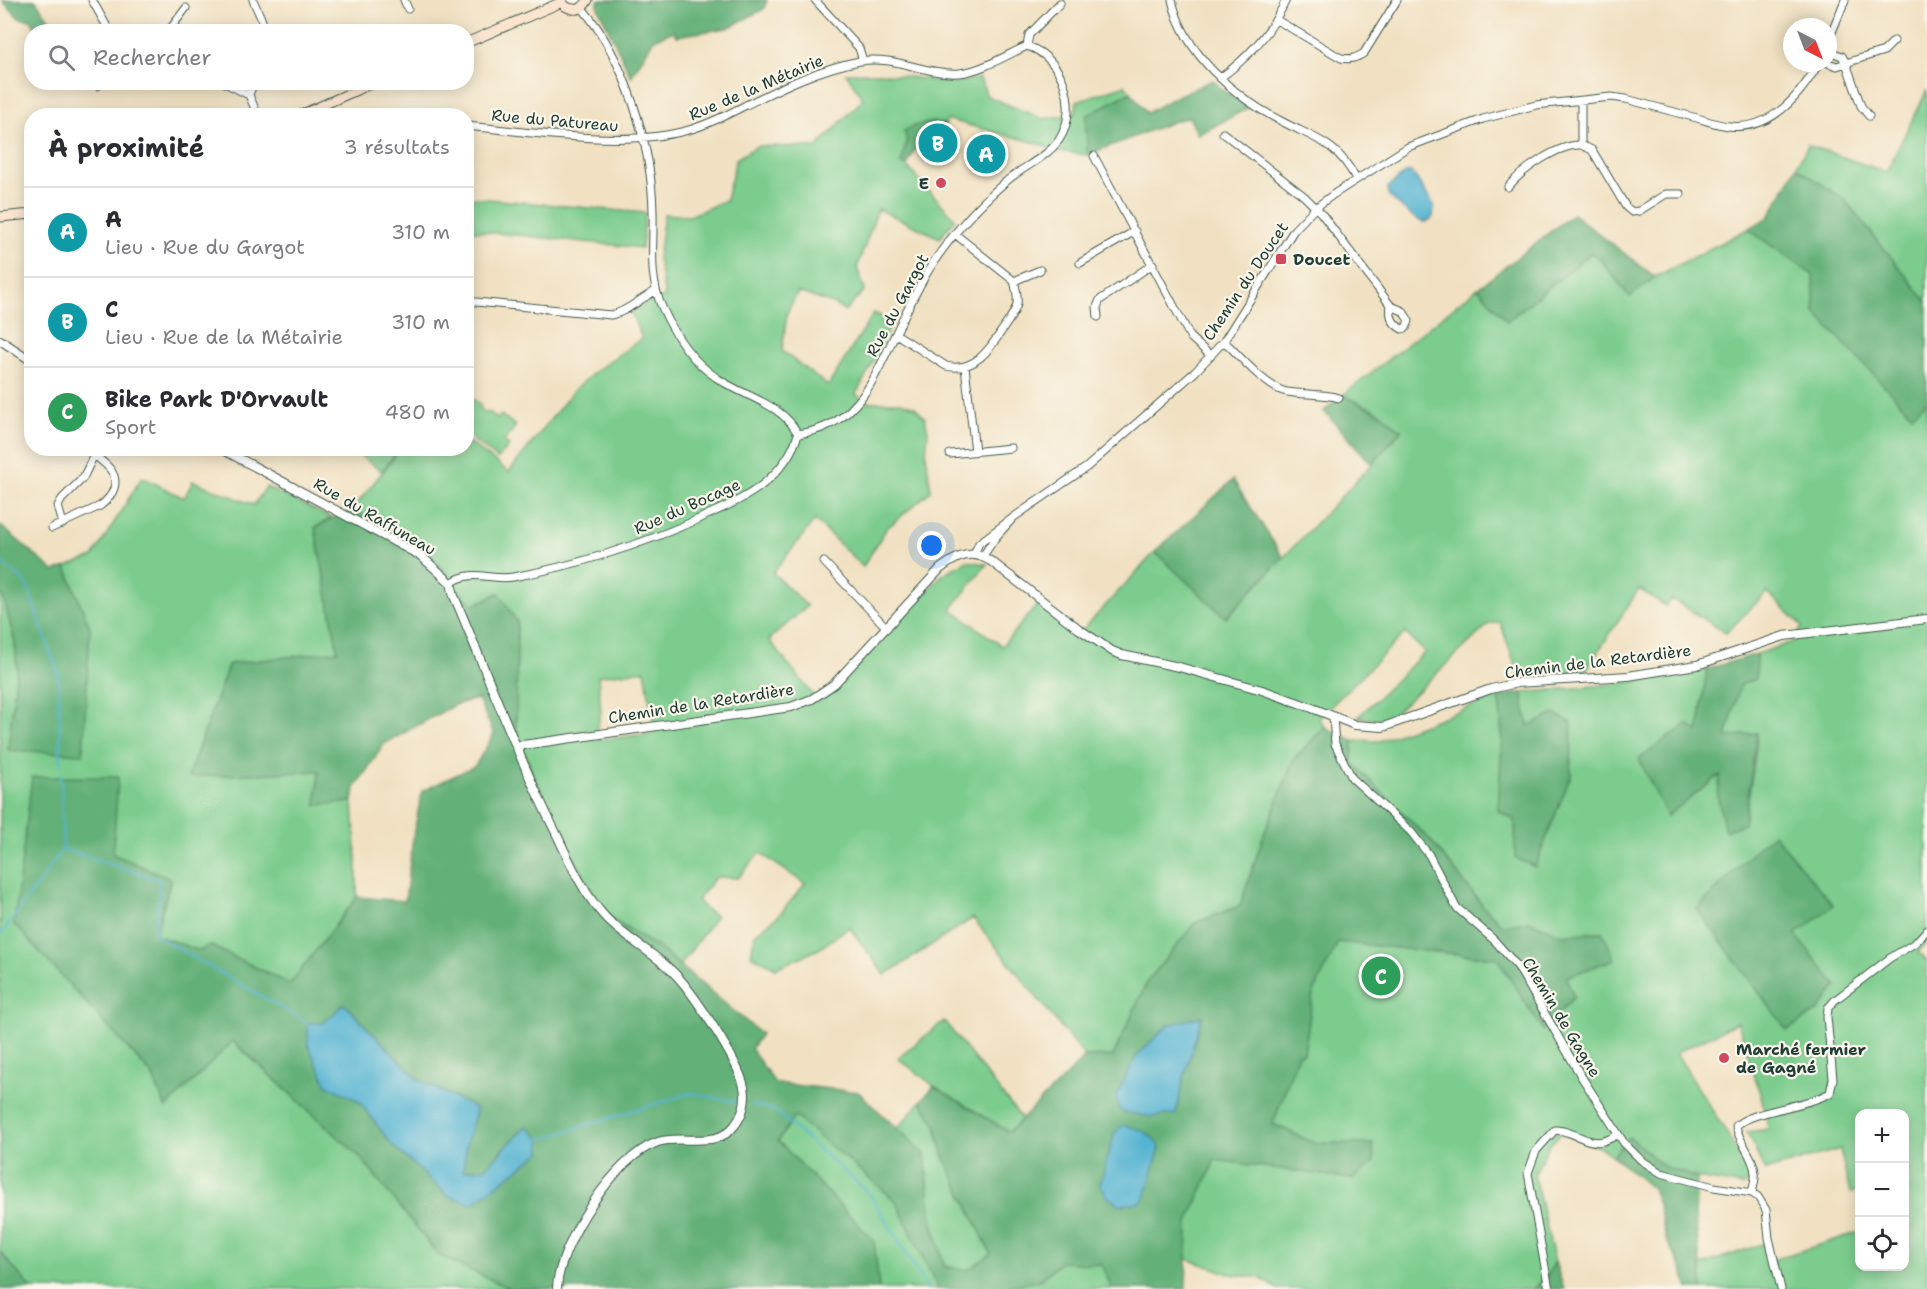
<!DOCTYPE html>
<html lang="fr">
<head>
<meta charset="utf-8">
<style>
  body { margin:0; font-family:"Shantell Sans",sans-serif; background:#f7f7f7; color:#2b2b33 }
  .controls { position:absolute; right:18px; bottom:18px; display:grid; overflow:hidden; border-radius:12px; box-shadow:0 3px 15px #0003 }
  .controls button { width:54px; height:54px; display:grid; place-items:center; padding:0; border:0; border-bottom:2px solid #e1e1e2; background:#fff; color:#2b2b33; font:30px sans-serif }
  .compass { position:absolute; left:1783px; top:18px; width:54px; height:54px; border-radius:50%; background:#fff; box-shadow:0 3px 15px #0003; rotate:138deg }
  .you { position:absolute; left:932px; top:546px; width:21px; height:21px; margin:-15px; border:4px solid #fff; border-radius:50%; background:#1a73e8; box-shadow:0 0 0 9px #1a73e833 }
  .badge { display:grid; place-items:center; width:39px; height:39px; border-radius:50%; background:#7c3aed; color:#fff; font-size:20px; font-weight:700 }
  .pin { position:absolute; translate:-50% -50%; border:3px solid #fff; box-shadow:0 2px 6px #0006 }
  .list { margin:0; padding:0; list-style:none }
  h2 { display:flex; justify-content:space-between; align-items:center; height:78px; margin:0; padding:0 24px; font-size:26px }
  h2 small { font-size:20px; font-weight:400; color:#7c7c81 }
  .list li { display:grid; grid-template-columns:39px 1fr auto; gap:18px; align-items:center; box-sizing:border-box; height:90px; padding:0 24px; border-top:2px solid #e1e1e2 }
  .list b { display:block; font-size:22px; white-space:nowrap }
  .list p { margin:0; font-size:20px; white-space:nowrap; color:#7c7c81 }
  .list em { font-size:20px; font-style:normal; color:#7c7c81 }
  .icon { flex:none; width:33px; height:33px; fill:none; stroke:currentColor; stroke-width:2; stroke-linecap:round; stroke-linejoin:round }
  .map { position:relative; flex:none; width:1927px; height:1289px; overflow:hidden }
  .search { position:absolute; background:#fff; box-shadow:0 3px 15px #0003; left:24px; top:24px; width:450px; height:66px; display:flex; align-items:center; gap:15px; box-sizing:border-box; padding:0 21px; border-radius:24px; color:#7c7c81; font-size:22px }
  .panel { position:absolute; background:#fff; box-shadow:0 3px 15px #0003; left:24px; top:108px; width:450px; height:348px; border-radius:24px }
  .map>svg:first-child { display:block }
</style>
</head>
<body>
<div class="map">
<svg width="1927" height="1289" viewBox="0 0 1927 1289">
  <rect width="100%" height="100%" fill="#fbf7ec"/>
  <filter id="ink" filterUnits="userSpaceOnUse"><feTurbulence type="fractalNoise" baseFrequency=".0167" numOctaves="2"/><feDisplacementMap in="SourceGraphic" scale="12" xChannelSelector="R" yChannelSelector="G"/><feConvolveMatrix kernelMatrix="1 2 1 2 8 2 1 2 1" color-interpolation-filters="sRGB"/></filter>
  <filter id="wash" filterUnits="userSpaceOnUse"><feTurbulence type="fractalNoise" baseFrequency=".008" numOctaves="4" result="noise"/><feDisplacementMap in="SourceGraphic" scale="24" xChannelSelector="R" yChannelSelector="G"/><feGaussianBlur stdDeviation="1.35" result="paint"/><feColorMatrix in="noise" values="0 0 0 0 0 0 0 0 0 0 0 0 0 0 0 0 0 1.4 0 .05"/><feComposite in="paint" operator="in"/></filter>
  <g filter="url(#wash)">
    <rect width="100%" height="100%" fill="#f1e1c2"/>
    <!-- green -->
    <path fill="#7bcc8d" stroke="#4d8460" stroke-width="1.5" fill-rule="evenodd" d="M846,73H881L952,83L980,78L987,96L1043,119L1075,114L1077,101L1125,85L1131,92L1086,116L1087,155L1055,151L1037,143L949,120L919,137L904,163L955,219L940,238L878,209L857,268L865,290L845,311L833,304L798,292L787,313L782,351L828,386L874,313L892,322L875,359L856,394L867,402H901L915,407L925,418L928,431L926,453L931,491L886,529L863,567L815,520L773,573L807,606L769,640L818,701L836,689L943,574L967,561L987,564L951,609L1002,646L1039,603L1080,633L1155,552L1226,618L1372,464L1401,430L1380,413L1343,395L1478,288L1507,321L1591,253L1600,259L1630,297L1655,277L1748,229L1813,275L1815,313L1912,414L1927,401V535L1922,547L1927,550V942L1918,952L1927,961V1289H1703L1701,1265L1765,1243L1769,1261L1859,1232L1860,1266H1904V1114H1860L1859,1191L1850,1193L1840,1149L1765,1171L1747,1132L1768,1129L1765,1110L1738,1022L1676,1053L1728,1135L1751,1180L1743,1186L1697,1178L1665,1168L1629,1137L1613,1156L1601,1148L1560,1133L1548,1147L1534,1175L1555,1262L1545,1279L1532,1289H1277L1260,1278L1230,1274L1187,1259L1188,1222L1215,1160L1352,1179L1373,1144L1314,1143L1273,1124L1298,1054L1304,1053L1313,994L1338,942L1497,958L1543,1030L1566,977L1602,932L1562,935L1530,921L1504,927L1483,906L1432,842L1352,763L1353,740L1379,741L1499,696L1502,735L1528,726L1522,693L1615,684L1707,669L1698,732L1699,790L1721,775L1718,797L1725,830L1744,824L1756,751L1757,733L1726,738L1740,685L1756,679L1757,654L1795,641L1802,626L1767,592L1726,633L1672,599L1666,606L1639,589L1586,670L1519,676L1500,622L1489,624L1386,721L1358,717L1425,652L1405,633L1319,718L1325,727L1294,759L1262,840L1240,906L1195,923L1147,982L1113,1056L1085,1057L973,918L885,975L849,927L819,949L776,968L751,955L755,934L778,916L805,884L760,853L738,878L716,877L697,900L705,909L716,916L679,967L658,947L614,921L590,888L534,777L516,729L517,622L498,593L474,605L458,591L444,570L368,517L351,511L401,449L466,448L467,441L509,472L573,391L597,370L642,338L631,313L647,302L665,297L658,259L664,214L690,216L726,200L736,159L757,146L817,147L863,99ZM645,670L655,733L599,740L597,729L601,711L598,676Z
      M1927,90V302L1844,199L1796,167L1808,145L1886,172Z
      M466,197L645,213L642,248L467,230Z
      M466,394L481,405L479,407L487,414L489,412L498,419L501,415L516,426L504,441L509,446L498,459L467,435Z
      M351,449V448L399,449L382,471Z
      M142,477L184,498L193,481L254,505L266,487L332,518L315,528L338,651L229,664L188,776L319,771L316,805L353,802L357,865V897L290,984L210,945L200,951L155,935L171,879L112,854L118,777L15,924L152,1075L166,1108L232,1041L360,1157L439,1256L511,1289H32L0,1252V594L3,596L15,642L17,668L8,749L90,628L66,567L93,557Z
      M944,1021L1022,1119L1009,1132L934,1086L898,1058Z
      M921,1101L936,1125L943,1154L991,1254L968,1270L944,1266L931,1214L925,1154L897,1129Z
      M795,1116L896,1201L938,1289H879L874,1241L778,1141Z
      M1061,1262L1102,1265L1112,1289H996L1040,1280Z"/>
    <!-- forest -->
    <path fill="#64b078" stroke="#427656" stroke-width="1.5" fill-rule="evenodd" d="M2,0H35L58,31H37L31,20L19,18Z
      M598,0H767L764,9L728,28L677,36L674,31L654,39L631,77L598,7Z
      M1213,80L1224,91L1250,107L1198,135L1189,117L1175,121L1087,155L1086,116L1131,92L1147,113L1173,98Z
      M934,122L946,125L921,139L907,165L901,164L907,140L904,131L916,125Z
      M1796,167L1844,199L1927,302V401L1912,415L1815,313L1813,275L1748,229L1769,217Z
      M1573,214L1655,277L1630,297L1600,259L1591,253L1507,321L1478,288Z
      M1343,395L1380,413L1401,430L1372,464L1324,411Z
      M1233,480L1283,557L1226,618L1155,552Z
      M351,511L368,517L424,550L444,570L458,591L474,605L499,593L517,622L516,729L534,777L590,888L614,921L658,947L761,1034L751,1049L775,1083L858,1092L925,1154L931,1214L944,1267L968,1270L991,1254L943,1154L936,1125L921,1101L934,1086L1009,1132L1085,1057L1113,1056L1147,982L1195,923L1240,906L1262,840L1294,759L1325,727L1353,740L1352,763L1432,842L1483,906L1503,926L1530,921L1562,935L1602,932L1615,959L1566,977L1574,997L1543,1030L1497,958L1338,942L1313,994L1304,1053L1298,1054L1273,1124L1314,1143L1373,1144L1374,1162L1353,1179L1215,1160L1188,1222L1186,1289H1112L1102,1265L1061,1262L1040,1280L996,1289H938L896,1201L795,1116L778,1141L874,1241L879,1289H511L439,1256L360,1157L233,1041L166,1108L152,1075L14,924L32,777H118L113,854L171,879L155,935L200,951L209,945L290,984L357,897L405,901L413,838L422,791L475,766L494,734L478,699L454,705L384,744L355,788L353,802L316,805L319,771L188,777L229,664L338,651L315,528L332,518ZM344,1004L419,1080L477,1109L467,1140L463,1171L485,1168L526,1126L472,1204L393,1146L359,1101L327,1085L308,1023H324ZM1202,1017L1184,1077L1176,1114L1168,1026Z
      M0,525L54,571L66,567L90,628L83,754L8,750L17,668L15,642L3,596L0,594Z
      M1757,654L1756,679L1740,685L1726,737L1757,733L1744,824L1725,831L1718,797L1720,775L1667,816L1639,759L1687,724L1698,732L1707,669Z
      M1522,693L1528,726L1555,714L1572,723L1571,775L1535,867L1515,858V820L1498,811L1502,735L1499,696Z
      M1774,834L1833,905L1813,922L1795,934L1837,986L1817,1012L1787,1030L1697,909L1758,847Z
      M1629,1137L1665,1167L1697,1178L1695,1216L1703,1289H1689L1681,1267L1666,1239L1659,1207L1652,1189L1613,1156Z
      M0,1252L32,1289H0Z
      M1555,1262L1564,1289H1532L1545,1279Z"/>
    <!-- water -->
    <path fill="#54b4d2" stroke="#3a7883" stroke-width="1.5" d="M1407,172H1412L1434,205L1433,217C1430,219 1428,222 1424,222C1415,221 1394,201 1388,194V187Z
      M344,1004L419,1080L477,1109L467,1140L463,1171L485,1168L527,1126L541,1139V1152L472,1204L448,1196L393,1146L359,1101L327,1085L308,1045V1023H324Z
      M1202,1016L1184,1077L1176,1114L1151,1117L1120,1111L1116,1096L1136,1057L1168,1025Z
      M1123,1125C1141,1129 1150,1132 1160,1147L1145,1198L1139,1203L1120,1205L1108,1197L1100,1184L1115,1132Z"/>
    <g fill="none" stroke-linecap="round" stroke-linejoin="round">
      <!-- stream -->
      <path stroke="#54b4d2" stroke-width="2" d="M0,561L26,583L58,673L61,765
        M63,849L160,880L155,935L308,1023
        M0,936L63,849L61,774
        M752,1105L773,1109L869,1193L928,1289
        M541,1139L691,1093L737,1102"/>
    </g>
  </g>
  <g filter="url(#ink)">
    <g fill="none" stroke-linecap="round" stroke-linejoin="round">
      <!-- minor casing -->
      <g stroke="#3e5649" stroke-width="9">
        <path id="minor" d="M92,0L110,32
          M253,0L261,18L265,32
          M404,0L408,9
          M815,0L859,48L863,61
          M1172,0C1184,53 1234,97 1281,121C1315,139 1337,142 1356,179
          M1277,20L1341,58C1351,60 1356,58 1364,53L1397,0
          M122,32H126
          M168,32L186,8
          M1828,42L1845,0
          M1027,46L1029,35L1060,3
          M1828,51L1842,56L1846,63L1837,66L1828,63
          M1220,78C1249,57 1271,33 1286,0
          M223,82L249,95L258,116
          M98,86L99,82
          M249,95L254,82
          M1581,101V145L1592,150L1626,207L1632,212L1639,211L1666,194H1681
          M1869,116L1861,106L1846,63L1884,51L1894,41
          M466,126C535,132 627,149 692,129C711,123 729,114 746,105C782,87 821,68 860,61C894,55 926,75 959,73C982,71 1006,55 1027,46C1063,57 1080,108 1059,140C1047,157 1025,166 1009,179C980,203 954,232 933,263C915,291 901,322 887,352C878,370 869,391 854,406C840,422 819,431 798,434
          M1223,133L1304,196L1321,213L1391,306L1403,311L1409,321L1406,328L1402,329C1393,324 1389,316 1391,306
          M1094,156L1191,338L1211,356
          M1508,187C1522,170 1558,144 1581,145
          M1080,263L1135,231
          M1014,281L1040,270
          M466,301L611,315C628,312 640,298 656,291
          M1098,317L1097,307L1100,300L1153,264
          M896,334L946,366C974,373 990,349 1003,329C1008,321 1015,313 1017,304C1018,297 1016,288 1014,281L955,234
          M1224,341C1238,354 1267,389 1287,392C1304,395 1322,393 1339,398
          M965,367L975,451
          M950,454L1011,448
          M1014,517L1087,467L1195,372L1224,341L1294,230L1315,208L1334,194L1408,147L1483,119L1536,105L1611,97L1626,99C1648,105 1671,111 1693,117C1705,120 1717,125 1729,126C1771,131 1800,96 1819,63
          M63,524L58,506L62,499L83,478L94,455
          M52,528L100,506C112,497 121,483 110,469C104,461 94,457 89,448
          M974,554L979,543L1014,517L995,538L983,556
          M824,562L887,628
          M451,583C473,568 490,581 513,577C578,565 641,545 701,518C724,507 750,497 769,479C783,466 793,452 798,434C782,403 744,397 717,378C691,361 674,334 662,307C648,277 654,243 653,212C652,146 625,58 582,8
          M1333,718L1335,744L1352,778L1411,832L1429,855L1456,907L1494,940L1518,967L1581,1076L1624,1143L1641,1160L1661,1173L1714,1187L1752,1193L1758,1197L1766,1210L1769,1238L1781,1289
          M1752,1193C1753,1187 1756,1179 1755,1173C1754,1156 1739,1143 1736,1126C1750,1111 1806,1107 1830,1093L1833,1079L1827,1017L1828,1008L1835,1000L1890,958L1915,943L1927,930
          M1549,1289L1528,1173L1536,1151L1555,1130C1571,1129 1587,1145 1603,1141C1608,1140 1613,1137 1617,1135"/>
      </g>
      <!-- tertiary casing -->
      <g stroke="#3e5649" stroke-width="10">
        <path id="tertiary" d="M0,340L32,361
          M220,448L421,556L451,583L454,596C488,675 517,756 556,833C571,864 582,892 606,918C626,939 653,952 673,972C692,990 739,1062 744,1087C747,1100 743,1115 735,1125C717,1150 683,1134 658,1142C615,1156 558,1245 557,1289
          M516,746L791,707L812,699L834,684L940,569C958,555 972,549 992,562L1079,629L1112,651L1122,655L1179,667L1262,690L1307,706L1355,725L1383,727L1491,689L1517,683L1628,676L1697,665L1784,636L1927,619"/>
      </g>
      <!-- secondary casing -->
      <g stroke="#3e5649" stroke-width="11">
        <path id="secondary" d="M561,0L565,6C575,12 582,10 588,0
          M466,43L562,2
          M298,116L375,82
          M0,217L32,214"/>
      </g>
      <!-- minor -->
      <use href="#minor" stroke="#fff" stroke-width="7"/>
      <!-- tertiary -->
      <use href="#tertiary" stroke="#fff" stroke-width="8"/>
      <!-- secondary -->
      <use href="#secondary" stroke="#fce5d0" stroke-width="9"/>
    </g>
  </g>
  <!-- markers -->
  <g fill="#d1495b" stroke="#fbf7ec" stroke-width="2">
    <circle cx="941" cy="183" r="6"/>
    <rect x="1275" y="253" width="12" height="12" rx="3"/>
    <circle cx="1724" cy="1058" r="6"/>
  </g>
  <g text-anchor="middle" stroke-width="4.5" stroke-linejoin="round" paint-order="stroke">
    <!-- street labels -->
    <g font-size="16" fill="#1f3d34" stroke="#fbf7ec">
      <text transform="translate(756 87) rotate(-23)" y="6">Rue de la Métairie</text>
      <text transform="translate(555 120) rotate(5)" y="6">Rue du Patureau</text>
      <text transform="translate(1245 281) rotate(-56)" y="6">Chemin du Doucet</text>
      <text transform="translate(897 305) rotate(-62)" y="6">Rue du Gargot</text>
      <text transform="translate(687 506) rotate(-24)" y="6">Rue du Bocage</text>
      <text transform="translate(375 516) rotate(30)" y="6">Rue du Raffuneau</text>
      <text transform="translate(1598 661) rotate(-7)" y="6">Chemin de la Retardière</text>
      <text transform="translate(701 703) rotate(-9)" y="6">Chemin de la Retardière</text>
      <text transform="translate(1562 1017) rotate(59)" y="6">Chemin de Gagne</text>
    </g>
    <!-- poi labels -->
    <g font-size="16" font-weight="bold" fill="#1f3d34" stroke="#fbf7ec" text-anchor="start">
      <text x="929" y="189" text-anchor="end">E</text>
      <text x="1293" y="265">Doucet</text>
      <text x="1736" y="1055">Marché fermier<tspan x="1736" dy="18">de Gagné</tspan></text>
    </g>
  </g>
</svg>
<div class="controls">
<button>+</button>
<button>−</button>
<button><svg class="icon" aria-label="locate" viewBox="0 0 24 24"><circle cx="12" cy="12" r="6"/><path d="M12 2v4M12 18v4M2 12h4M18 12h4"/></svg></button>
</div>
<svg class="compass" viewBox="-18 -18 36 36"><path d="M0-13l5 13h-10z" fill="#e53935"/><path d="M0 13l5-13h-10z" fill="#7c7c81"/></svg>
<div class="you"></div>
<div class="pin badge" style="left:986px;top:154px;background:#0f9aa8">A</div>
<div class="pin badge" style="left:938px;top:143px;background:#0f9aa8">B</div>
<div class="pin badge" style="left:1381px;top:976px;background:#2e9e5b">C</div>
<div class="search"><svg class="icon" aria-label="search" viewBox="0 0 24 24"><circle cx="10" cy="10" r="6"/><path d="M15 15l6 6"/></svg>Rechercher</div>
<section class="panel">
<h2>À proximité<small>3 résultats</small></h2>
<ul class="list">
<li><span class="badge" style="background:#0f9aa8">A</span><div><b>A</b><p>Lieu · Rue du Gargot</p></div><em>310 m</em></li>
<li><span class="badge" style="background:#0f9aa8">B</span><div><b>C</b><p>Lieu · Rue de la Métairie</p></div><em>310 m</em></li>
<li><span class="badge" style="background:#2e9e5b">C</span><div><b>Bike Park D'Orvault</b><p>Sport</p></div><em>480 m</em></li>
</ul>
</section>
</div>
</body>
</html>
